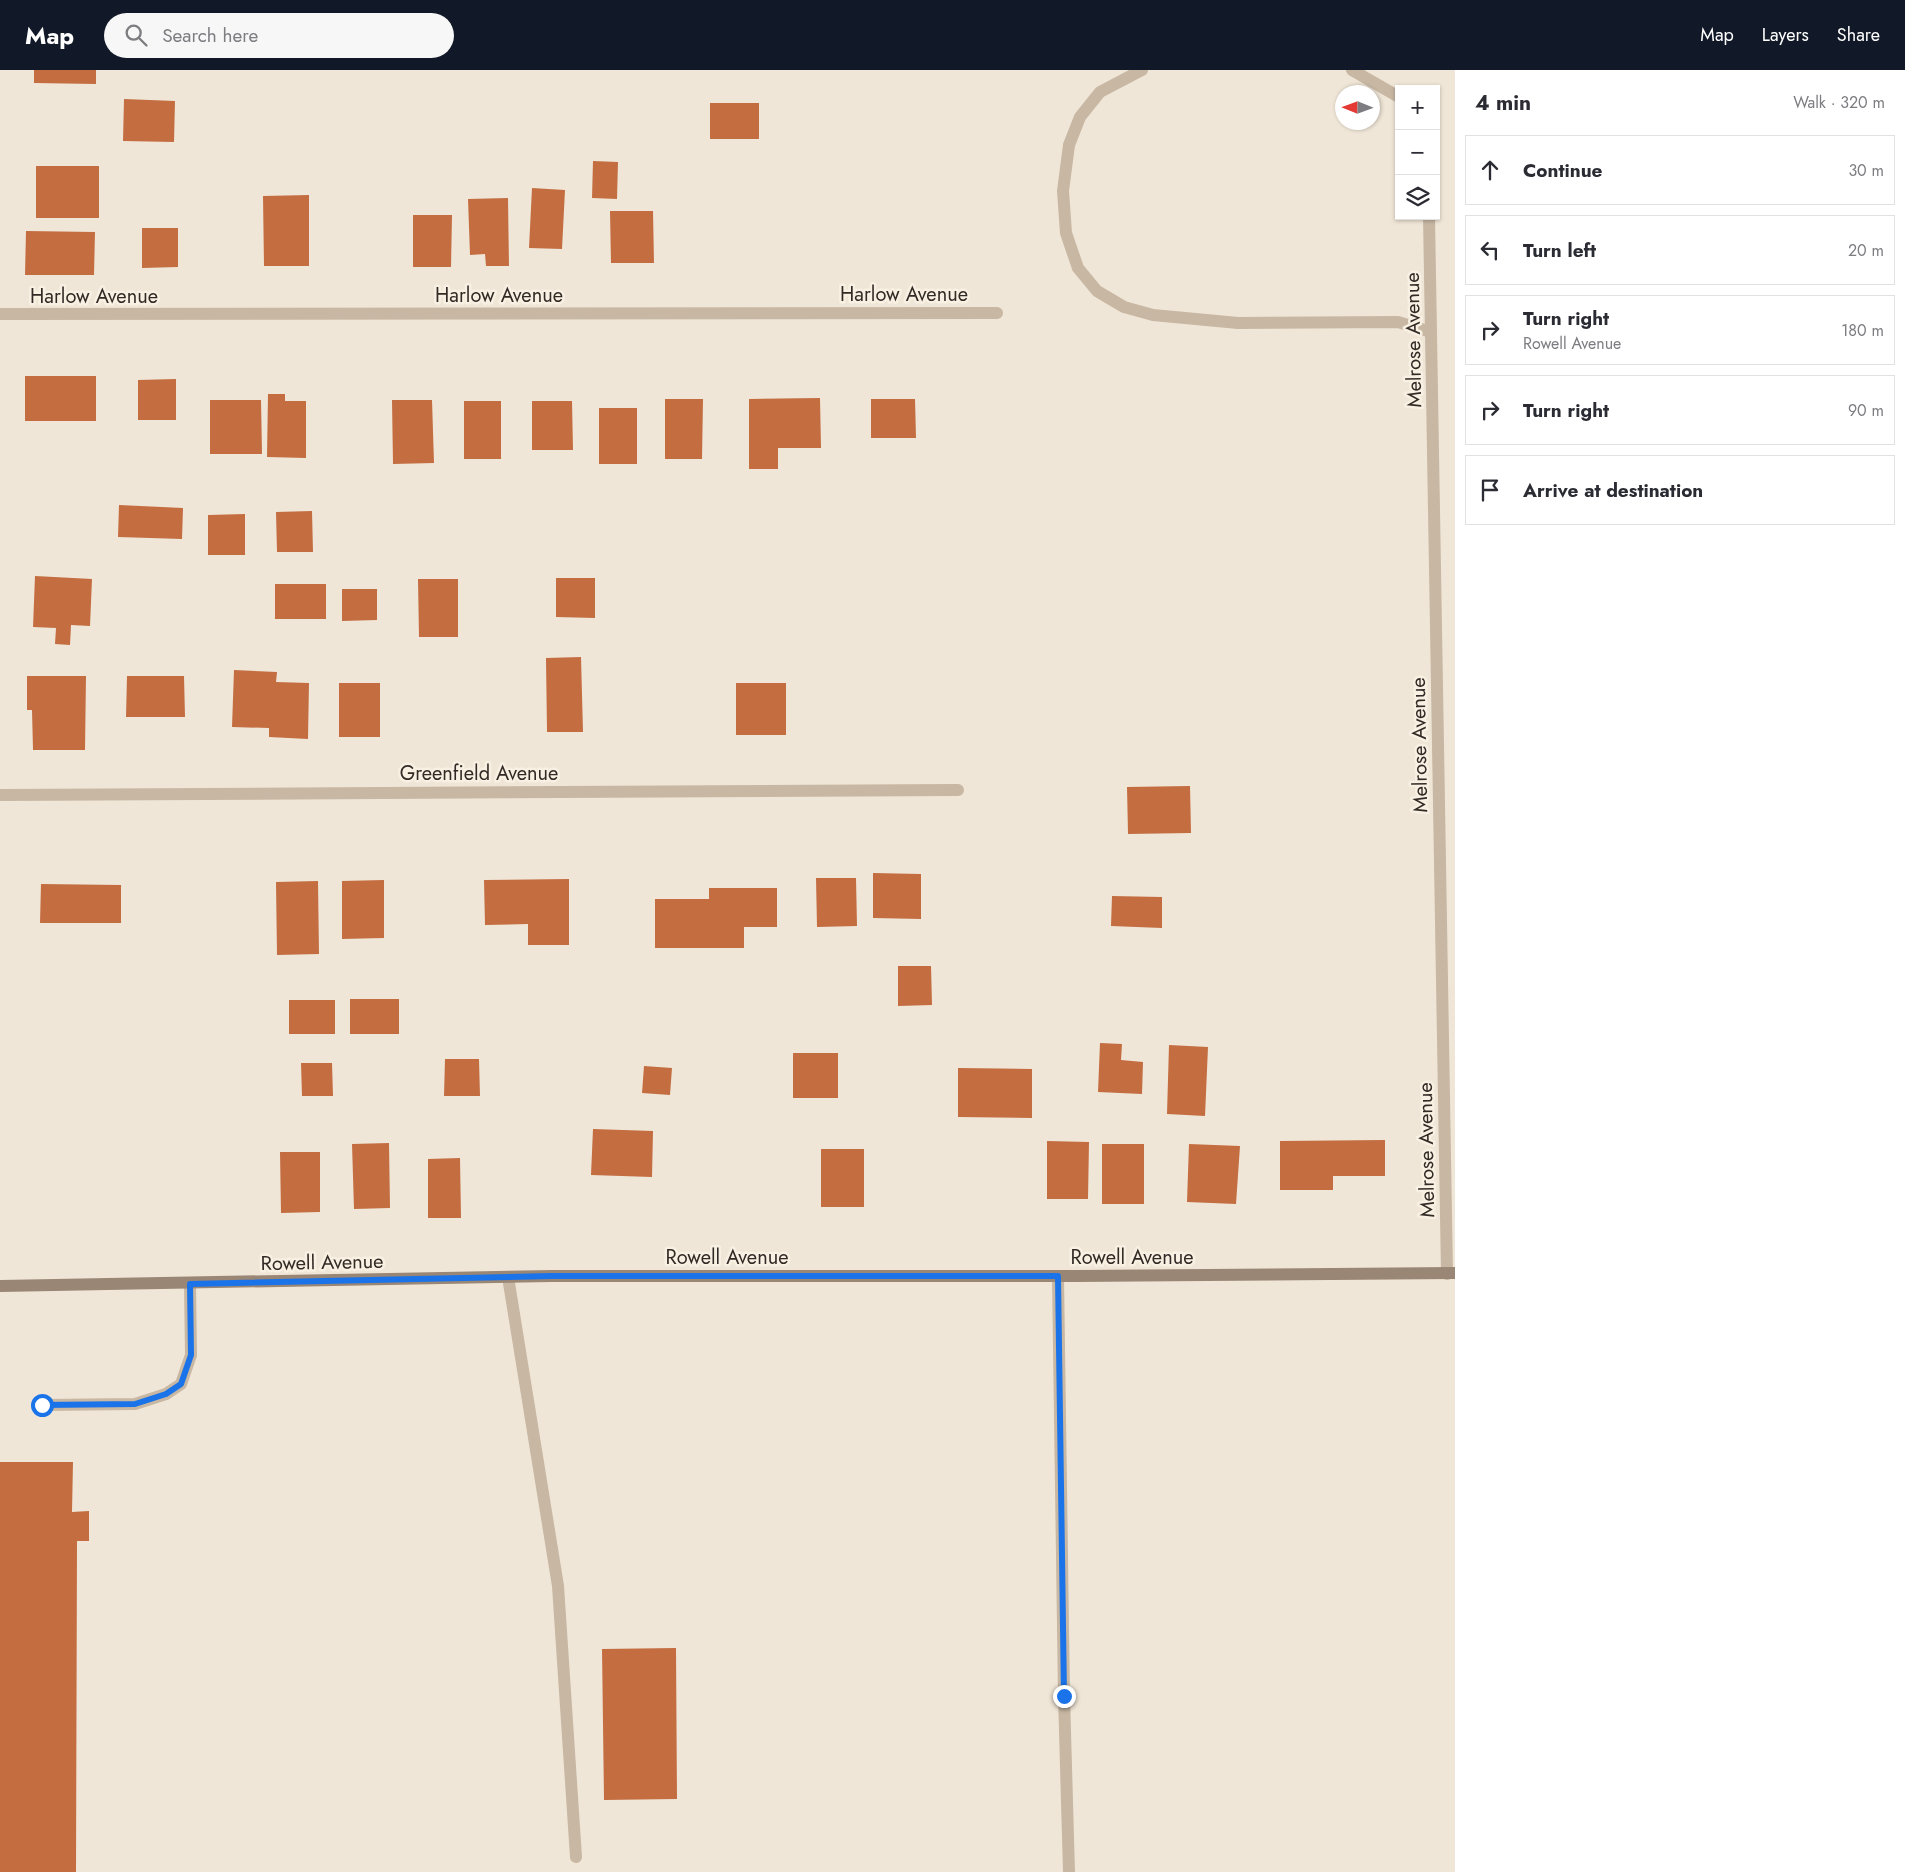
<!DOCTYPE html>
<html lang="en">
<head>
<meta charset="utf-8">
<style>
  body { margin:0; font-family:Jost,sans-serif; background:#f7f7f7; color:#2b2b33 }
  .controls { position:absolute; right:15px; top:15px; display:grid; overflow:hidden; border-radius:0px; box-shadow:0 1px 4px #0004 }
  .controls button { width:45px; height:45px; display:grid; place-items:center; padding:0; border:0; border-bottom:1px solid #e1e1e2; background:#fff; color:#2b2b33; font:25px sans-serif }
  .compass { position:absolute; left:1335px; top:15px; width:45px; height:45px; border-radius:50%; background:#fff; box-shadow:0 1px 4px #0004; rotate:271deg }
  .stop { position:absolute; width:15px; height:15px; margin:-11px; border:4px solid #1a73e8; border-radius:50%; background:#fff }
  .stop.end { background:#1a73e8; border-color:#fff; box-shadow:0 1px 5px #0008 }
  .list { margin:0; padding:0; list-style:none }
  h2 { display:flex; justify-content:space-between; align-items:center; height:65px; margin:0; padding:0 20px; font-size:21px }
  h2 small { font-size:16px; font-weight:400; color:#7c7c81 }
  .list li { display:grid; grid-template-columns:32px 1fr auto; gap:15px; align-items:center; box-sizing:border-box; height:70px; margin:0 10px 10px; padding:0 10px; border:1px solid #e1e1e2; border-radius:0px }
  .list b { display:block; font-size:19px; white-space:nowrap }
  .list p { margin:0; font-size:16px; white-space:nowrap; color:#7c7c81 }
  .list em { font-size:16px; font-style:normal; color:#7c7c81 }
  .icon { flex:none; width:28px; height:28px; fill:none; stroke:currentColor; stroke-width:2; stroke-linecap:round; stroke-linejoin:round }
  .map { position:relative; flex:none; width:1455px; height:1802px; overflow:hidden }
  header { display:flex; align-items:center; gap:30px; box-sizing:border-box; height:70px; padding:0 25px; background:#111827; color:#fff }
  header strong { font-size:24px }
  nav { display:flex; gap:28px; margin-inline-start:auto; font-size:18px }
  .search { width:350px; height:45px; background:#f7f7f7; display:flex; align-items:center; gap:12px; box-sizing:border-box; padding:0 18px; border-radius:28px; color:#7c7c81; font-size:19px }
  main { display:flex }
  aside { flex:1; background:#fff }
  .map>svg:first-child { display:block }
</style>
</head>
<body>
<header>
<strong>Map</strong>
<div class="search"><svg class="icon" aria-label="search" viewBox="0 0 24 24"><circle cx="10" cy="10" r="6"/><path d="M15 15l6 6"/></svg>Search here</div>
<nav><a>Map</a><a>Layers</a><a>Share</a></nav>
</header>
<main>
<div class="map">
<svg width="1455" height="1802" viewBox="0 0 1455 1802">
  <rect width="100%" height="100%" fill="#f0e6d7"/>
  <!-- building -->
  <path fill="#c36d41" d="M34,0H96V14L34,13Z
    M124,29L175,31L174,72L123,71Z
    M710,33H759V69H710Z
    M593,91L618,92L617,129L592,128Z
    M36,96H99V148H36Z
    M532,118L565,120L562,179L529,178Z
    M309,125V196H264L263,126Z
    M508,128L509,196H486L485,184L470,185L468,129Z
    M610,141H653L654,193H611Z
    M413,145H452L451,197H413Z
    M142,158H178V197L142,198Z
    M26,161L95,162L94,205H25Z
    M25,306H96V351H25Z
    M176,309V350H138V310Z
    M268,324H285V331H306V388L267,387Z
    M820,328L821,378H778V399H749V329Z
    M665,329H703L702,389H665Z
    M871,329H915L916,368H871Z
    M210,330H261L262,384H210Z
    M392,330H432L434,393L393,394Z
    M464,331H501V389H464Z
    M532,331H572L573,380H532Z
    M599,338H637V394H599Z
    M119,435L183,438L182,469L118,467Z
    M312,441L313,482H277L276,442Z
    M245,444V485H208V445Z
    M35,506L92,509L90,556L71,555L70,575L55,574L56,558L33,557Z
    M556,508H595V548L556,547Z
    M418,509H458V567H419Z
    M275,514H326V549H275Z
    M342,519H377V550L342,551Z
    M581,587L583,662H547L546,588Z
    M234,600L277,602L276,612L309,613L308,669L269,667V658L232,657Z
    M27,606H86L85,680H33L32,640H27Z
    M127,606H184L185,647H126Z
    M339,613H380V667H339Z
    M736,613H786V665H736Z
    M1190,716L1191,763L1128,764L1127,717Z
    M873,803L921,804V849L873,848Z
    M816,808H856L857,856L817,857Z
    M569,809V875H528V854L485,855L484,810Z
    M384,810V868L342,869V811Z
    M318,811L319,884L277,885L276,812Z
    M41,814L121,815V853H40Z
    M709,818H777V857H744V878H655V829H709Z
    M1112,826L1162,827V858L1111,856Z
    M898,896H931L932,935L898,936Z
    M350,929H399V964H350Z
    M289,930H335V964H289Z
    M1100,973L1122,974L1121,990L1143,992L1142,1024L1098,1022Z
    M1169,975L1208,977L1205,1046L1167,1044Z
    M793,983H838V1028H793Z
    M445,989H479L480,1026H444Z
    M301,993H332L333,1026H302Z
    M644,996L672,998L670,1025L642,1023Z
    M958,998L1032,999V1048L958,1047Z
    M593,1059L653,1061L652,1107L591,1105Z
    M1385,1070V1106H1333V1120H1280V1071Z
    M1047,1071L1089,1072L1088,1129H1047Z
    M389,1073L390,1138L354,1139L352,1074Z
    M1102,1074H1144V1134H1102Z
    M1189,1074L1240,1076L1236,1134L1187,1132Z
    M821,1079H864V1137H821Z
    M280,1082H320V1142L281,1143Z
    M460,1088L461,1148H428V1089Z
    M0,1392H73L72,1442L89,1441V1471H77L76,1802H0Z
    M676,1578L677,1729L604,1730L602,1579Z"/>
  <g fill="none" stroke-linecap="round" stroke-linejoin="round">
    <!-- lane -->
    <path stroke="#c7b7a3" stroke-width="12" d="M1142,0L1100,22L1080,47L1069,75L1063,121L1066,163L1078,198L1097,221L1124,237L1153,245L1238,253L1398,252L1431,262
      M1352,0L1399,27
      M1058,1206L1064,1626L1069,1802
      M508,1207L558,1516L576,1787
      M42,1335L135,1334L166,1324L181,1314L191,1285L190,1214"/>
    <!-- street -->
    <path stroke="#c7b7a3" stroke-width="12" d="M1429,146L1447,1204
      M0,244L997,243
      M0,725L958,720"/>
    <!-- secondary -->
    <path stroke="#9a8675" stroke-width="12" d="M0,1216L552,1206H1076L1455,1203"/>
  </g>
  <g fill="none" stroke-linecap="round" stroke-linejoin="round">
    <!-- route -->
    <path stroke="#1a73e8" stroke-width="6" d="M42,1335L135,1334L166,1324L181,1314L191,1285L190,1214L552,1206H1058L1064,1626"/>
  </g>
  <g text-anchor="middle" stroke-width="5" stroke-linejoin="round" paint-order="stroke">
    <!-- street labels -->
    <g font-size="20" fill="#322a25" stroke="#f8f0e2">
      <text x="904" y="231">Harlow Avenue</text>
      <text x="499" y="232">Harlow Avenue</text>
      <text x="94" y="233">Harlow Avenue</text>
      <text transform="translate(1413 270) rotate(-91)" y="7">Melrose Avenue</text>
      <text transform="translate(1419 675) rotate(-91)" y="7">Melrose Avenue</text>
      <text x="479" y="710">Greenfield Avenue</text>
      <text transform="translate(1426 1080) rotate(-91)" y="7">Melrose Avenue</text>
      <text x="727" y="1194">Rowell Avenue</text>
      <text x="1132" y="1194">Rowell Avenue</text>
      <text transform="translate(322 1192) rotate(-1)" y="7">Rowell Avenue</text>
    </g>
  </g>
</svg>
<div class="controls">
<button>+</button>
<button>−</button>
<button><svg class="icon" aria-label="layers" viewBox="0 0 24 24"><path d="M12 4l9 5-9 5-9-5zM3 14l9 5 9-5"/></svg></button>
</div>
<svg class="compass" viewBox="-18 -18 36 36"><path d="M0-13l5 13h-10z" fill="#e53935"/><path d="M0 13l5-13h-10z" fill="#7c7c81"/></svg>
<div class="stop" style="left:42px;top:1335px"></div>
<div class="stop end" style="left:1064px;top:1626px"></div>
</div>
<aside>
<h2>4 min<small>Walk · 320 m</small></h2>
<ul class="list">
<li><svg class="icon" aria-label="ahead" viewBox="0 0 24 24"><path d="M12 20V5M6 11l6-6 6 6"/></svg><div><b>Continue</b></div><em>30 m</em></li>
<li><svg class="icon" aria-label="left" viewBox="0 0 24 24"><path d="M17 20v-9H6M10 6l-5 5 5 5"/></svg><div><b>Turn left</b></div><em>20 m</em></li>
<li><svg class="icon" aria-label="right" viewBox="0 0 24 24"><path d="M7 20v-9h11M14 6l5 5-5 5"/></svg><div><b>Turn right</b><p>Rowell Avenue</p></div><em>180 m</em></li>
<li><svg class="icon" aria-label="right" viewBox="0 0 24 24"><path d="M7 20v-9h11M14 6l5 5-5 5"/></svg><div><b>Turn right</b></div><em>90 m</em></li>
<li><svg class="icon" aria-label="arrive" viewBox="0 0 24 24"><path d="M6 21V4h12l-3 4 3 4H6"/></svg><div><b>Arrive at destination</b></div></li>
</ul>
</aside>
</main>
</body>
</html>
